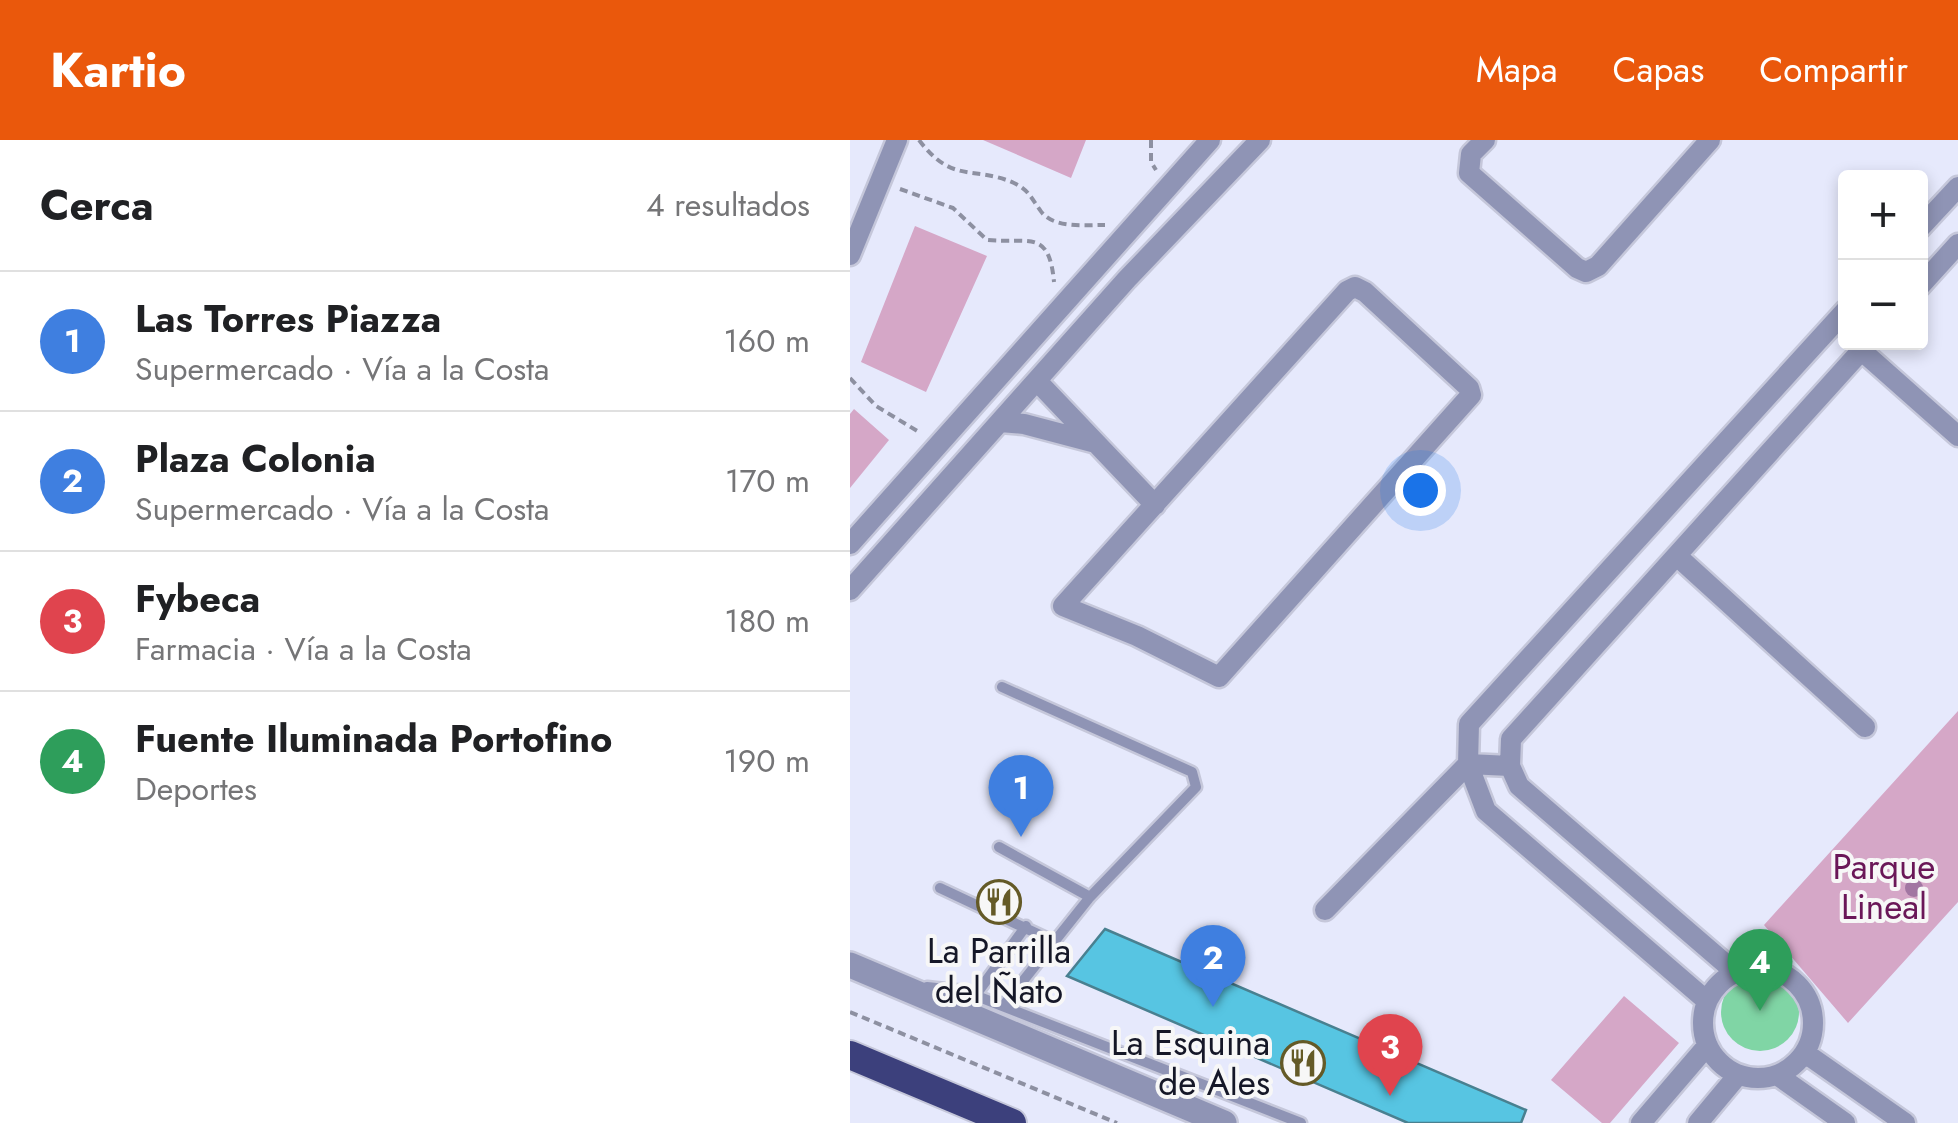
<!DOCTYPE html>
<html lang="es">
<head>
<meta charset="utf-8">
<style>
  body { margin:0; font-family:Jost,sans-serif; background:#f2f2f2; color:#202124 }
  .controls { position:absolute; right:30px; top:30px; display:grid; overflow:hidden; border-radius:10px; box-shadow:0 5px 15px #0003 }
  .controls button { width:90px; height:90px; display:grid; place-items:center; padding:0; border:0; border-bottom:2px solid #e0e0e0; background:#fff; color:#202124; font:50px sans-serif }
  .you { position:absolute; left:570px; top:350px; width:35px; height:35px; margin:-25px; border:8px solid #fff; border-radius:50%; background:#1a73e8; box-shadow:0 0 0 15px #1a73e833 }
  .badge { display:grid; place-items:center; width:65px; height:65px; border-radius:50%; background:#ea580c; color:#fff; font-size:32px; font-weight:700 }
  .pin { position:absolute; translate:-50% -82px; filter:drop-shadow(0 2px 5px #0008) }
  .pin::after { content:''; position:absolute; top:52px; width:35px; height:30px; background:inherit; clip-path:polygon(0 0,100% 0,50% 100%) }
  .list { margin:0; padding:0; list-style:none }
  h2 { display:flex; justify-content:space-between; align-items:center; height:130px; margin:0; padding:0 40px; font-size:42px }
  h2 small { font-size:32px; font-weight:400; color:#757577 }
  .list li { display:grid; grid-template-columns:65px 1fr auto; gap:30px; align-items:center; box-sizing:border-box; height:140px; padding:0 40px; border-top:2px solid #e0e0e0 }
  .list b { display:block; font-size:38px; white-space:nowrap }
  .list p { margin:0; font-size:32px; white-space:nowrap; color:#757577 }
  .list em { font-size:32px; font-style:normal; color:#757577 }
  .map { position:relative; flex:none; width:1108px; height:983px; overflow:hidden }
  header { display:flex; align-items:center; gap:60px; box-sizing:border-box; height:140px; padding:0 50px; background:#ea580c; color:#fff }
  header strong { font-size:48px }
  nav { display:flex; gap:55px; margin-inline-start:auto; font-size:35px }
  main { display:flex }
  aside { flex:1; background:#fff }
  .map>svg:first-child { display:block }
</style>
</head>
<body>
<header>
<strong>Kartio</strong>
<nav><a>Mapa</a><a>Capas</a><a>Compartir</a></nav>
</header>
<main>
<aside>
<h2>Cerca<small>4 resultados</small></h2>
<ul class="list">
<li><span class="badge" style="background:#3f7fe0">1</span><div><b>Las Torres Piazza</b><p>Supermercado · Vía a la Costa</p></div><em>160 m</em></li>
<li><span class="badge" style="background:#3f7fe0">2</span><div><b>Plaza Colonia</b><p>Supermercado · Vía a la Costa</p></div><em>170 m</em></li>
<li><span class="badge" style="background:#e0444e">3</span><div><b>Fybeca</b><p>Farmacia · Vía a la Costa</p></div><em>180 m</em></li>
<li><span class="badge" style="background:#2e9e5b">4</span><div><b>Fuente Iluminada Portofino</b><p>Deportes</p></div><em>190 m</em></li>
</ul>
</aside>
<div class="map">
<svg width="1108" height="983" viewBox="0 0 1108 983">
  <rect width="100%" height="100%" fill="#e6e9fc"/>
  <!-- park -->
  <path fill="#d5a7c7" d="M133,0H236L221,38Z
    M65,86L137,116L76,252L11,222Z
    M4,269L39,300L0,348V274Z
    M1108,571V762L998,883L914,785Z
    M774,856L829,903L760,983H752L701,940Z"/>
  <!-- water -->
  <path fill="#80d5a5" d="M871 872a39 39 0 1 1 78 0a39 39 0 1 1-78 0Z"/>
  <!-- building -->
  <path fill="#57c5e2" stroke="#498090" stroke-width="2.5" d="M255,789L676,970L671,983H558L217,836Z"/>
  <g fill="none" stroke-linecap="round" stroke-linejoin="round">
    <!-- service casing -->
    <g stroke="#c5c7da" stroke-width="15">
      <path id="service" d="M152,547L342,632L346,647L240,757L153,866
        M149,707L240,757
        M90,748L205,802
        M77,847L114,851L451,983
        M125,856L176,786"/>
    </g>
    <!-- minor casing -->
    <g stroke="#c5c7da" stroke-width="25">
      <path id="minor" d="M635,0L621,14L619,33L727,128L736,132L748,126L860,0
        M1070,88L1108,47
        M0,115L47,0
        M1070,146L1108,104
        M505,147L515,152L619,248L621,255L369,537L287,496L213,466L497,151Z
        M1012,211L1108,296
        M187,241L305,365
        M150,282L174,284L246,303
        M0,404L360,0
        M827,416L1015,587
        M0,450L277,139L410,0
        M475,770L618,624L660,626
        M853 883a55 55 0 1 1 110 0a55 55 0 1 1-110 0Z
        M885,832L669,646L660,626L661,599L1019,202
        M857,861L636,671L618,624L619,584L996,170
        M955,913L1055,983
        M927,935L995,983
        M791,983L857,906
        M848,983L888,935"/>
    </g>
    <!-- tertiary casing -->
    <g stroke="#c5c7da" stroke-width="30">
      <path id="tertiary" d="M0,825L374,983"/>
    </g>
    <!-- trunk casing -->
    <g stroke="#c5c7da" stroke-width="32">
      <path id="trunk" d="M0,915L162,983"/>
    </g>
    <!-- path -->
    <path stroke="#8d90a1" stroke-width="4" stroke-dasharray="8 5" stroke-linecap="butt" d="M69,0C103,45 123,25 164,43C179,50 181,58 190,70C202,89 235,85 255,85
      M301,0V22L306,30
      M50,49L103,68L137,100C179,104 199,88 204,142
      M0,238L26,266L69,292
      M0,872L267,983"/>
    <!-- service -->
    <use href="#service" stroke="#8f94b5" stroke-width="10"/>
    <!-- minor -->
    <use href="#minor" stroke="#8f94b5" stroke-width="20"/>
    <!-- tertiary -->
    <use href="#tertiary" stroke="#8f94b5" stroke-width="25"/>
    <!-- trunk -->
    <use href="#trunk" stroke="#3c407c" stroke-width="28"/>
  </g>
  <!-- trees -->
  <circle fill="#a276a2" cx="1064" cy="748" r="9"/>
  <!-- icons -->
  <defs>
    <g id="restaurant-ring" transform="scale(2.25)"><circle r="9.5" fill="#f7f7f7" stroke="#645a27" stroke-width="1.5"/><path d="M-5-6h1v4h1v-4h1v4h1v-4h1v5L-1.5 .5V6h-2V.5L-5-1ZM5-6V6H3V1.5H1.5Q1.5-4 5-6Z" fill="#645a27"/></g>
  </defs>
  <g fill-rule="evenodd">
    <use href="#restaurant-ring" x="149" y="762"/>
    <use href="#restaurant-ring" x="453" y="923"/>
  </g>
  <g text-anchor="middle" stroke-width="8" stroke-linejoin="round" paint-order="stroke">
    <!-- park labels -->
    <g font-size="35" fill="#6a1758" stroke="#f7f7f7">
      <text x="1034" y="739">Parque<tspan x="1034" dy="40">Lineal</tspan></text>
    </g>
    <!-- poi labels -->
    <g font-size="35" fill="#151727" stroke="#f7f7f7">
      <text x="149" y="823">La Parrilla<tspan x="149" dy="40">del Ñato</tspan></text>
      <text x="420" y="915" text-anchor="end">La Esquina<tspan x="420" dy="40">de Ales</tspan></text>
    </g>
  </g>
</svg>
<div class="controls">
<button>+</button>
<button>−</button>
</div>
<div class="you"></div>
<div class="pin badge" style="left:171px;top:697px;background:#3f7fe0">1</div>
<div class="pin badge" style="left:363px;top:867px;background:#3f7fe0">2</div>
<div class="pin badge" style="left:540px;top:956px;background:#e0444e">3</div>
<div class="pin badge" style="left:910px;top:871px;background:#2e9e5b">4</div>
</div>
</main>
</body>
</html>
